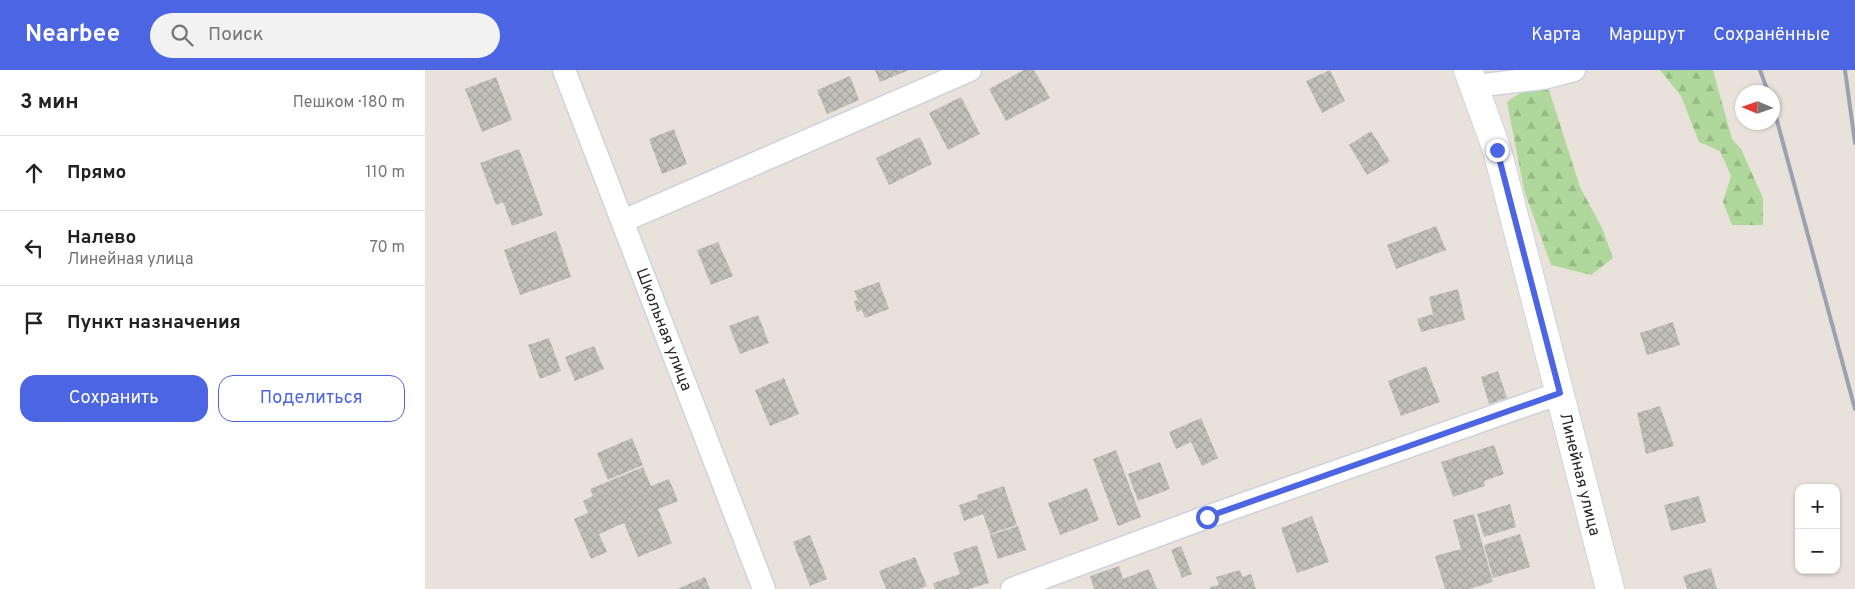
<!DOCTYPE html>
<html lang="ru">
<head>
<meta charset="utf-8">
<style>
  body { margin:0; font-family:Overpass,sans-serif; background:#f2f2f2; color:#222 }
  .controls { position:absolute; right:15px; bottom:15px; display:grid; overflow:hidden; border-radius:10px; box-shadow:0 1px 4px #0004 }
  .controls button { width:45px; height:45px; display:grid; place-items:center; padding:0; border:0; border-bottom:1px solid #e0e0e0; background:#fff; color:#222; font:25px sans-serif }
  .compass { position:absolute; left:1310px; top:15px; width:45px; height:45px; border-radius:50%; background:#fff; box-shadow:0 1px 4px #0004; rotate:272deg }
  .stop { position:absolute; width:15px; height:15px; margin:-11px; border:4px solid #4c65e3; border-radius:50%; background:#fff }
  .stop.end { background:#4c65e3; border-color:#fff; box-shadow:0 1px 5px #0008 }
  .list { margin:0; padding:0; list-style:none }
  h2 { display:flex; justify-content:space-between; align-items:center; height:65px; margin:0; padding:0 20px; font-size:21px }
  h2 small { font-size:16px; font-weight:400; color:#767676 }
  .list li { display:grid; grid-template-columns:32px 1fr auto; gap:15px; align-items:center; box-sizing:border-box; height:75px; padding:0 20px; border-top:1px solid #e0e0e0 }
  .list b { display:block; font-size:19px; white-space:nowrap }
  .list p { margin:0; font-size:16px; white-space:nowrap; color:#767676 }
  .list em { font-size:16px; font-style:normal; color:#767676 }
  .actions { display:flex; gap:10px; padding:15px 20px }
  .actions a { flex:1; padding:11px 0; border:1px solid #4c65e3; border-radius:15px; text-align:center; font-size:18px; color:#4c65e3 }
  .actions .main { background:#4c65e3; color:#fff }
  .icon { flex:none; width:28px; height:28px; fill:none; stroke:currentColor; stroke-width:2; stroke-linecap:round; stroke-linejoin:round }
  .map { position:relative; flex:none; width:1430px; height:519px; overflow:hidden }
  header { display:flex; align-items:center; gap:30px; box-sizing:border-box; height:70px; padding:0 25px; background:#4c65e3; color:#fff }
  header strong { font-size:24px }
  nav { display:flex; gap:28px; margin-inline-start:auto; font-size:18px }
  .search { width:350px; height:45px; background:#f2f2f2; display:flex; align-items:center; gap:12px; box-sizing:border-box; padding:0 18px; border-radius:28px; color:#767676; font-size:19px }
  main { display:flex }
  aside { flex:1; background:#fff }
  .map>svg:first-child { display:block }
</style>
</head>
<body>
<header>
<strong>Nearbee</strong>
<div class="search"><svg class="icon" aria-label="search" viewBox="0 0 24 24"><circle cx="10" cy="10" r="6"/><path d="M15 15l6 6"/></svg>Поиск</div>
<nav><a>Карта</a><a>Маршрут</a><a>Сохранённые</a></nav>
</header>
<main>
<aside>
<h2>3 мин<small>Пешком · 180 m</small></h2>
<ul class="list">
<li><svg class="icon" aria-label="ahead" viewBox="0 0 24 24"><path d="M12 20V5M6 11l6-6 6 6"/></svg><div><b>Прямо</b></div><em>110 m</em></li>
<li><svg class="icon" aria-label="left" viewBox="0 0 24 24"><path d="M17 20v-9H6M10 6l-5 5 5 5"/></svg><div><b>Налево</b><p>Линейная улица</p></div><em>70 m</em></li>
<li><svg class="icon" aria-label="arrive" viewBox="0 0 24 24"><path d="M6 21V4h12l-3 4 3 4H6"/></svg><div><b>Пункт назначения</b></div></li>
</ul>
<div class="actions"><a class="main">Сохранить</a><a>Поделиться</a></div>
</aside>
<div class="map">
<svg width="1430" height="519" viewBox="0 0 1430 519">
  <defs>
    <pattern id="forest-firs" width="22" height="20" patternUnits="userSpaceOnUse" patternTransform="scale(1.25)"><rect width="22" height="20" fill="#b0d89c"/><path d="M5 1l3.5 6h-7zM16 11l3.5 6h-7z" fill="#97b986"/></pattern>
    <pattern id="building-cross-hatch" width="8" height="8" patternUnits="userSpaceOnUse" patternTransform="scale(1.25)"><rect width="8" height="8" fill="#c3bfb9"/><path d="M0 0l8 8M0 8l8-8" fill="none" stroke="#a8a49f"/></pattern>
  </defs>
  <rect width="100%" height="100%" fill="#e8e2da"/>
  <!-- forest -->
  <path fill="url(#forest-firs)" d="M1235,0H1288L1307,69L1316,79L1338,128V155H1307L1298,132L1306,106L1295,81L1274,72L1256,26Z
    M1102,18L1124,20L1155,117L1177,158L1188,188L1166,205L1126,195L1099,120L1082,32Z"/>
  <!-- building -->
  <path fill="url(#building-cross-hatch)" d="M450,0H484L455,12Z
    M599,0H609L625,28L581,51L564,19Z
    M905,0L920,31L897,43L881,11Z
    M425,6L434,30L402,44L392,20Z
    M71,7L87,50L57,62L40,19Z
    M536,27L555,64L523,80L504,43Z
    M249,59L262,94L237,104L224,69Z
    M946,61L965,91L942,105L924,75Z
    M495,67L507,94L464,115L451,88Z
    M94,79L118,145L87,156L78,132L71,135L55,93Z
    M1011,156L1021,180L971,199L962,175Z
    M131,161L146,207L95,225L79,180Z
    M293,172L308,206L286,215L272,180Z
    M454,212L464,239L440,248L437,240L432,242L429,231L432,230L434,233L429,221Z
    M1033,219L1040,250L996,262L992,249L1008,244L1004,227Z
    M333,245L344,273L315,284L304,256Z
    M1248,252L1255,275L1222,285L1215,263Z
    M124,268L136,301L115,309L103,275Z
    M169,276L179,299L150,311L140,287Z
    M1001,296L1015,332L976,346L963,311Z
    M1073,301L1082,328L1064,334L1056,307Z
    M359,308L374,344L345,356L330,320Z
    M1235,336L1249,376L1221,384L1212,343Z
    M776,348L793,388L777,396L766,372L751,379L744,362Z
    M207,368L218,395L183,410L172,383Z
    M1069,375L1079,404L1059,411L1060,416L1028,427L1016,392Z
    M691,380L716,447L693,456L668,389Z
    M735,392L745,419L713,431L703,404Z
    M218,397L226,416L244,409L253,431L233,439L247,473L213,487L199,453L174,464L182,482L166,489L149,449L163,443L158,431L168,426L165,419Z
    M579,416L592,455L565,464L558,444L539,451L534,435L553,429L552,425Z
    M662,418L674,450L635,465L623,433Z
    M1274,426L1281,452L1246,461L1239,435Z
    M1085,434L1091,457L1059,467L1052,444Z
    M1049,444L1068,512L1044,519H1020L1010,486L1036,479L1028,450Z
    M887,446L904,492L872,503L856,458Z
    M593,456L601,480L573,489L565,465Z
    M1095,464L1105,497L1068,508L1059,475Z
    M385,465L402,509L385,516L368,472Z
    M552,475L564,513L544,519H510L508,513L535,504L528,483Z
    M756,476L767,504L757,508L746,480Z
    M490,487L502,516L494,519H461L454,501Z
    M694,496L698,509L724,499L732,519H669L665,506Z
    M1286,498L1292,519H1262L1258,506Z
    M815,500L817,507L826,504L831,519H785V517L794,515L791,507Z
    M280,507L285,519H252Z"/>
  <g fill="none" stroke-linecap="round" stroke-linejoin="round">
    <!-- minor casing -->
    <g stroke="#cfd2de" stroke-width="25">
      <path id="minor" d="M139,0L339,519
        M1050,16L1118,8L1149,0
        M198,151L545,0
        M587,519L782,447L1135,323"/>
    </g>
    <!-- secondary casing -->
    <g stroke="#cfd2de" stroke-width="30">
      <path id="secondary" d="M1043,0L1072,80L1185,519"/>
    </g>
    <!-- minor -->
    <use href="#minor" stroke="#fff" stroke-width="22"/>
    <!-- secondary -->
    <use href="#secondary" stroke="#fff" stroke-width="28"/>
    <!-- rail -->
    <path stroke="#9da0af" stroke-width="4" d="M1335,0L1343,22
      M1420,0L1430,73
      M1348,36L1430,339"/>
  </g>
  <g fill="none" stroke-linecap="round" stroke-linejoin="round">
    <!-- route -->
    <path stroke="#4c65e3" stroke-width="6" d="M782,447L1135,323L1072,80"/>
  </g>
  <g text-anchor="middle" stroke-width="4" stroke-linejoin="round" paint-order="stroke">
    <!-- street labels -->
    <g font-size="16" fill="#272727" stroke="#fff">
      <text transform="translate(240 259) rotate(69)" y="6">Школьная улица</text>
      <text transform="translate(1156 404) rotate(76)" y="6">Линейная улица</text>
    </g>
  </g>
</svg>
<div class="controls">
<button>+</button>
<button>−</button>
</div>
<svg class="compass" viewBox="-18 -18 36 36"><path d="M0-13l5 13h-10z" fill="#e53935"/><path d="M0 13l5-13h-10z" fill="#767676"/></svg>
<div class="stop" style="left:782px;top:447px"></div>
<div class="stop end" style="left:1072px;top:80px"></div>
</div>
</main>
</body>
</html>
